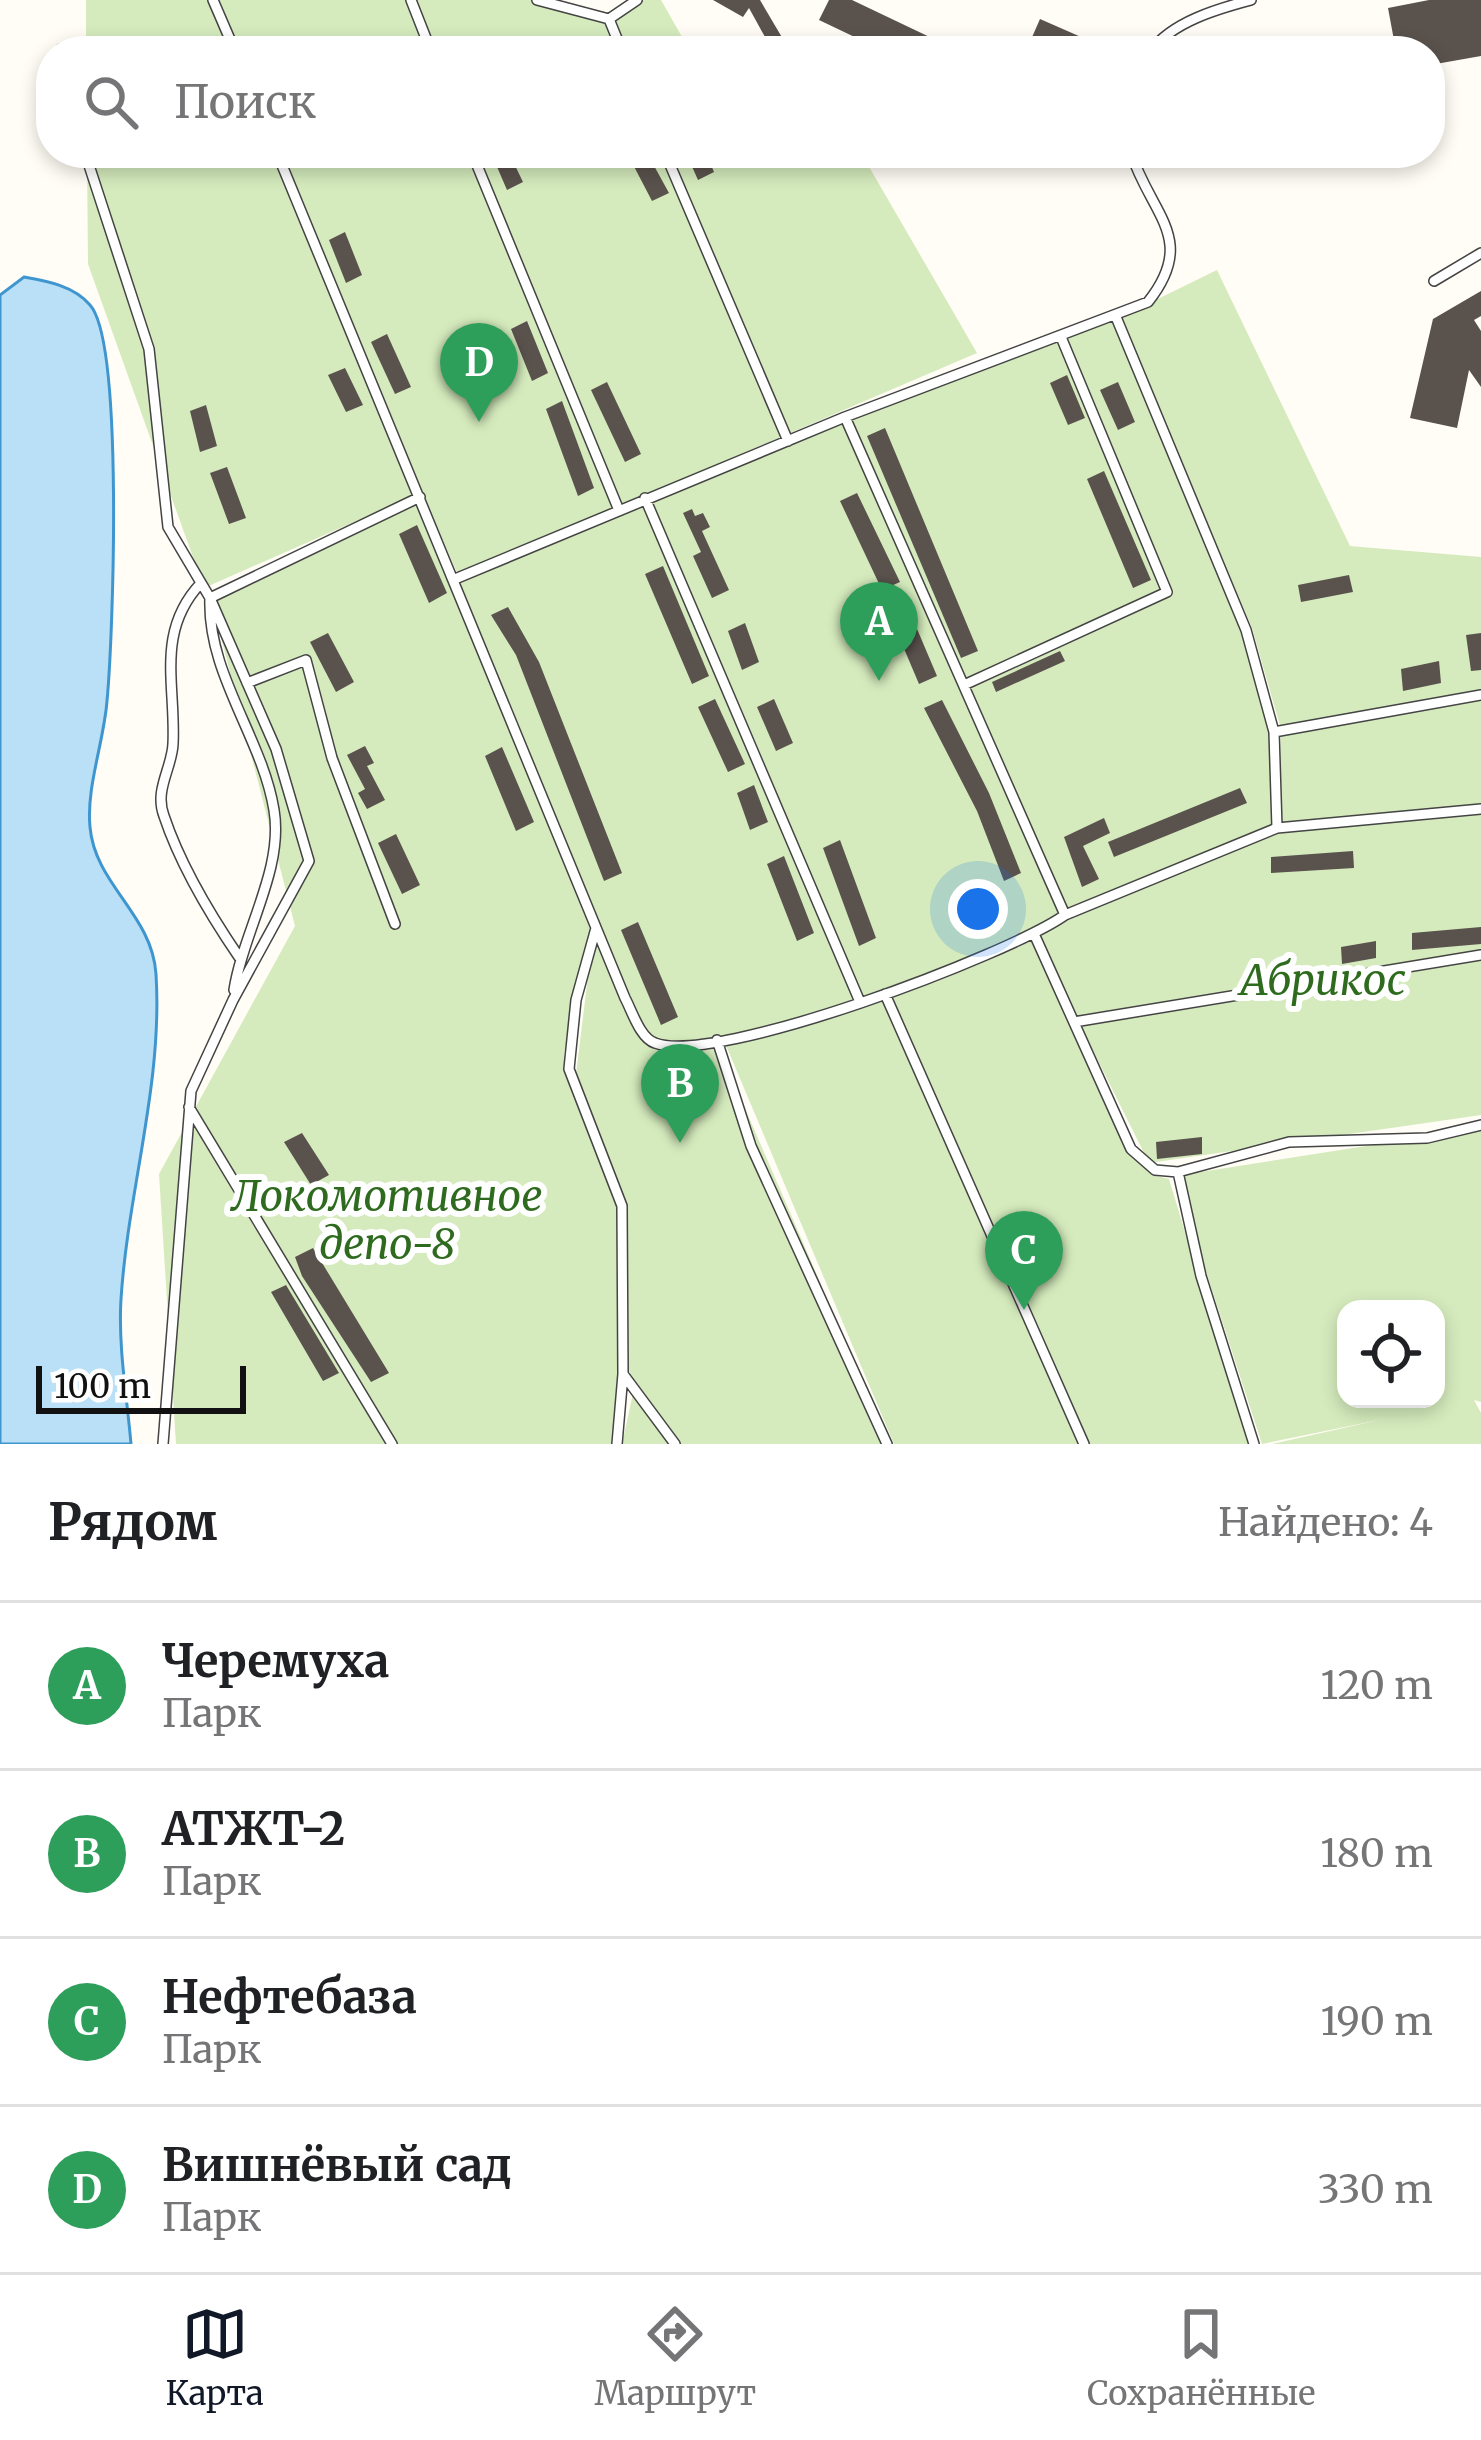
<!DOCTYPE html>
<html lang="ru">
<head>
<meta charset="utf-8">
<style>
  body { margin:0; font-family:Merriweather,serif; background:#f6f6f6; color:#202124 }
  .controls { position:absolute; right:36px; bottom:36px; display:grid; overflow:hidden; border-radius:24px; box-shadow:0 6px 18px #0003 }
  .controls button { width:108px; height:108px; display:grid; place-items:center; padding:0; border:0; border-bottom:3px solid #e0e0e0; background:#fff; color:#202124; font:60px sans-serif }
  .scale { position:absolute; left:36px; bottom:30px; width:210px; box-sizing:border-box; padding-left:12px; border:6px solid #111; border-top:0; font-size:33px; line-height:42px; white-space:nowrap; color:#111; -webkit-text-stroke:9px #fff; paint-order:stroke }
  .you { position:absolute; left:978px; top:909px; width:42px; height:42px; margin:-30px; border:9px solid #fff; border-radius:50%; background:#1a73e8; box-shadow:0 0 0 18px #1a73e833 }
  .badge { display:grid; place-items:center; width:78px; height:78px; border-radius:50%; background:#111827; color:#fff; font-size:39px; font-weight:700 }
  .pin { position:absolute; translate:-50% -99px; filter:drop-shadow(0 3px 6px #0008) }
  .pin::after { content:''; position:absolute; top:63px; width:42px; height:36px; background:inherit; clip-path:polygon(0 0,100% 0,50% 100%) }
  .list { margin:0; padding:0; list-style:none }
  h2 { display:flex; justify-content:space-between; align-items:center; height:156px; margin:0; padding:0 48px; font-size:51px }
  h2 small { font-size:39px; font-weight:400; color:#757577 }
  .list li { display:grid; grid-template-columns:78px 1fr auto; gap:36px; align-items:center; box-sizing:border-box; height:168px; padding:0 48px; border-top:3px solid #e0e0e0 }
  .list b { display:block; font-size:45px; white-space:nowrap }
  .list p { margin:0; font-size:39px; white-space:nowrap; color:#757577 }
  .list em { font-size:39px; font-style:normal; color:#757577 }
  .icon { flex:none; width:66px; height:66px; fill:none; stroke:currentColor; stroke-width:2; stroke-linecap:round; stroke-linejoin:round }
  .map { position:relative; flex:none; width:1481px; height:1444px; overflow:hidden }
  .search { position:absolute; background:#fff; box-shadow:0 6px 18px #0003; left:36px; right:36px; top:36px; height:132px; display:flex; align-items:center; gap:30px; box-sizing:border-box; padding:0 42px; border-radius:48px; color:#757577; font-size:45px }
  .sheet { height:828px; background:#fff }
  nav { display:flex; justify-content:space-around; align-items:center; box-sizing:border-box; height:168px; border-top:3px solid #e0e0e0; background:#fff; font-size:33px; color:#757577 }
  nav a { display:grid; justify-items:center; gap:6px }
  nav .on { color:#111827 }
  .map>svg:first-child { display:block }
</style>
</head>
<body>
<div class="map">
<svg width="1481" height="1444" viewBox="0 0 1481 1444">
  <rect width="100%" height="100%" fill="#fffdf5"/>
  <!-- green -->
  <path fill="#d5ebbd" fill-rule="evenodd" d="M86,0H546L606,16L629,0H661L690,51H86Z
    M87,153H861L977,353L458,575L422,492L204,588L88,264Z
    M1217,270L1350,546L1481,557V1115L1149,1163L1036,936L860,1002L716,1041L890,1444H679L626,1372L620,1201L619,1444H176L159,1174L295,926L211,598L420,498L591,923L564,1054L575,1082L593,936L645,1043L660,1049L714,1043L658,1045L647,1039L455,579L618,508L1116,317L1246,630L1274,732L1278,823L1281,729L1252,628L1119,318Z
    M1034,940L1128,1152L1153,1175L1169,1179L1249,1444H894L725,1043L936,982Z
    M1481,1128V1402L1474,1400L1481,1413V1444H1272L1384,1419L1262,1444L1175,1176ZM1346,1309H1436V1399H1346Z
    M634,1389L673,1444H622Z"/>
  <!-- water -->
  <path fill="#b9e0f7" stroke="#3f96cf" stroke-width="3" d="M24,277C47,281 74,286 90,305C124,343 113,638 107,701C104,741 86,788 90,827C95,885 152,914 156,974C163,1084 128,1190 121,1299C118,1346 127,1397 131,1444H0V295Z"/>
  <!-- building -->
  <path fill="#5a524d" d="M713,0H760L790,51H741L765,37L749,8L743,17Z
    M829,0H852L959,51H884L819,20Z
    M1429,0H1481V56L1430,65V51H1396L1388,8Z
    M1040,19L1113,51H1026Z
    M491,153H509L523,182L507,190Z
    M627,153H647L669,193L652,201Z
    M686,153H706L714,172L698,180Z
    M345,232L362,275L346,283L329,240Z
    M1481,291V316L1474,320L1481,331V387L1469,370L1457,428L1410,418L1433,319Z
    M527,321L548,373L532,381L511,329Z
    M387,334L411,387L395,394L371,342Z
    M345,368L363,405L346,412L328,375Z
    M1067,375L1085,418L1068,425L1050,383Z
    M607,382L641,454L625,462L591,390Z
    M1118,382L1135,422L1118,430L1100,390Z
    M562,401L594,488L578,496L546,409Z
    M206,405L217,446L200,452L190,411Z
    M885,428L978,651L961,658L867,436Z
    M227,467L246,518L229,524L210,473Z
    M1104,471L1151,580L1133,588L1087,479Z
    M857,493L900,582L882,590L840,501Z
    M692,509L695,516L703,513L710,527L702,531L729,590L712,598L693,556L701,552L683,513Z
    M417,525L447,593L429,603L399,534Z
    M663,566L709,676L692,684L645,574Z
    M1349,575L1353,592L1301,602L1298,585Z
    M906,603L937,676L919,684L888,611Z
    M508,607L539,662L622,873L604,881L516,655L491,615Z
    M745,623L759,662L742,670L728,631Z
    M328,633L354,682L336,692L310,642Z
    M1481,633V670L1471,671L1466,635Z
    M1060,651L1065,661L996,692L992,682Z
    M1439,661L1441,683L1403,691L1401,669Z
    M715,699L745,764L728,772L698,707Z
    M774,699L793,743L776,751L757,707Z
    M942,700L989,793L1021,873L1004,881L977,811L924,708Z
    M365,746L374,763L367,766L385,800L367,809L358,793L365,789L347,755Z
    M502,747L534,822L516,831L485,756Z
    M754,785L768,822L750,830L737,793Z
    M1240,788L1247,803L1114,857L1108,842Z
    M1104,818L1110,833L1083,846L1099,879L1082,887L1064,837Z
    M396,834L420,885L402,894L378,843Z
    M840,840L876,938L859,946L823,848Z
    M1353,851L1354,868L1271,873V857Z
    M784,856L814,933L797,941L767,864Z
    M638,922L678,1017L661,1025L621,930Z
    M1481,927V944L1412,950V933Z
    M1376,941V958L1342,964L1341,947Z
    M302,1133L329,1175L311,1185L284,1142Z
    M1202,1137V1154L1157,1159L1156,1142Z
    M313,1248L389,1373L371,1382L302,1276L295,1257Z
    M286,1285L339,1373L323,1381L271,1292Z"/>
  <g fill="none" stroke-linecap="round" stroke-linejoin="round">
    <!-- service casing -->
    <g stroke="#444" stroke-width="12">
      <path id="service" d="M213,0L235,51
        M411,0L431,51
        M537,0L609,19L637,0
        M609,19L622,51
        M61,49V51
        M1151,51C1172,22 1217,9 1251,0
        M85,153L149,349L168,527L210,598L276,749L309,861L233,1000L191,1091L163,1444
        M277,153L625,998C632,1011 640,1038 655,1043C716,1066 1008,955 1065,915L845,417
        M472,153L618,508
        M665,153L788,441
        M1434,281L1481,253
        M645,498L860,1002
        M455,579L845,417L1148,302C1198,239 1151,215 1131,153
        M201,583C155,632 176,685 173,744C172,768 154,790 164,816C180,864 211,916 239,957
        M247,683L306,660L332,758L395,924
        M964,685L1167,592L1061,337
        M1274,732L1481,695
        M1277,828L1481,809
        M1065,915L1277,828L1274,732L1246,630L1116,317
        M596,928L576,1000L569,1069L622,1206L623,1374L675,1444
        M1035,936L1131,1149L1155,1170L1178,1172
        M234,990C243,932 284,869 274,810C262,737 207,674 210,598L420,497
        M885,994L1084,1444
        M1074,1022L1481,955
        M717,1040L751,1146L887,1444
        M189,1107L392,1444
        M617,1444L623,1374
        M1254,1444L1201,1276L1178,1172L1289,1142L1427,1138L1481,1125"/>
    </g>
    <!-- service -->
    <use href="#service" stroke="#fff" stroke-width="9"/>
  </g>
  <g text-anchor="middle" stroke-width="12" stroke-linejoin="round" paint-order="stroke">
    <!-- park labels -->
    <g font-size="42" font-style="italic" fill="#2f6b1f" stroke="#fff">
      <text x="1323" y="995">Абрикос</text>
      <text x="387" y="1211">Локомотивное<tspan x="387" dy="48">депо-8</tspan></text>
    </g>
  </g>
</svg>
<div class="controls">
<button><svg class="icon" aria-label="locate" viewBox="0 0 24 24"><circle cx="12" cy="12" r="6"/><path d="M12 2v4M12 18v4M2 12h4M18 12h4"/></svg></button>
</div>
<div class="scale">100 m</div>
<div class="you"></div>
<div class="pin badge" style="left:879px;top:681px;background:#2e9e5b">A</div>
<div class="pin badge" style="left:680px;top:1143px;background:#2e9e5b">B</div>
<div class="pin badge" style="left:1024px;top:1310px;background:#2e9e5b">C</div>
<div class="pin badge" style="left:479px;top:422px;background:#2e9e5b">D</div>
<div class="search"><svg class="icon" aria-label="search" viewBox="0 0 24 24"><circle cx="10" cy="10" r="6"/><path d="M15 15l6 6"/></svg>Поиск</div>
</div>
<section class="sheet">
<h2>Рядом<small>Найдено: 4</small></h2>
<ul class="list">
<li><span class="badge" style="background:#2e9e5b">A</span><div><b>Черемуха</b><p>Парк</p></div><em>120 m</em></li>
<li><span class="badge" style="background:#2e9e5b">B</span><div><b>АТЖТ-2</b><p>Парк</p></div><em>180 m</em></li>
<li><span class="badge" style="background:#2e9e5b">C</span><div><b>Нефтебаза</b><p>Парк</p></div><em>190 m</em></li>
<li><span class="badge" style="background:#2e9e5b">D</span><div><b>Вишнёвый сад</b><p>Парк</p></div><em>330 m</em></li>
</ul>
</section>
<nav>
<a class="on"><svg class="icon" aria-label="map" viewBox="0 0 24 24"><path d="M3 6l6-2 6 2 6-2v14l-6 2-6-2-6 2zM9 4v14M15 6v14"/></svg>Карта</a>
<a><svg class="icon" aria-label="directions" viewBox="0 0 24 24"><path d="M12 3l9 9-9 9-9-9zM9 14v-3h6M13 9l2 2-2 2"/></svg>Маршрут</a>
<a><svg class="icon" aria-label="saved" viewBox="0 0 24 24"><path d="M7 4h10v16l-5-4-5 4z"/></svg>Сохранённые</a>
</nav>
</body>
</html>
